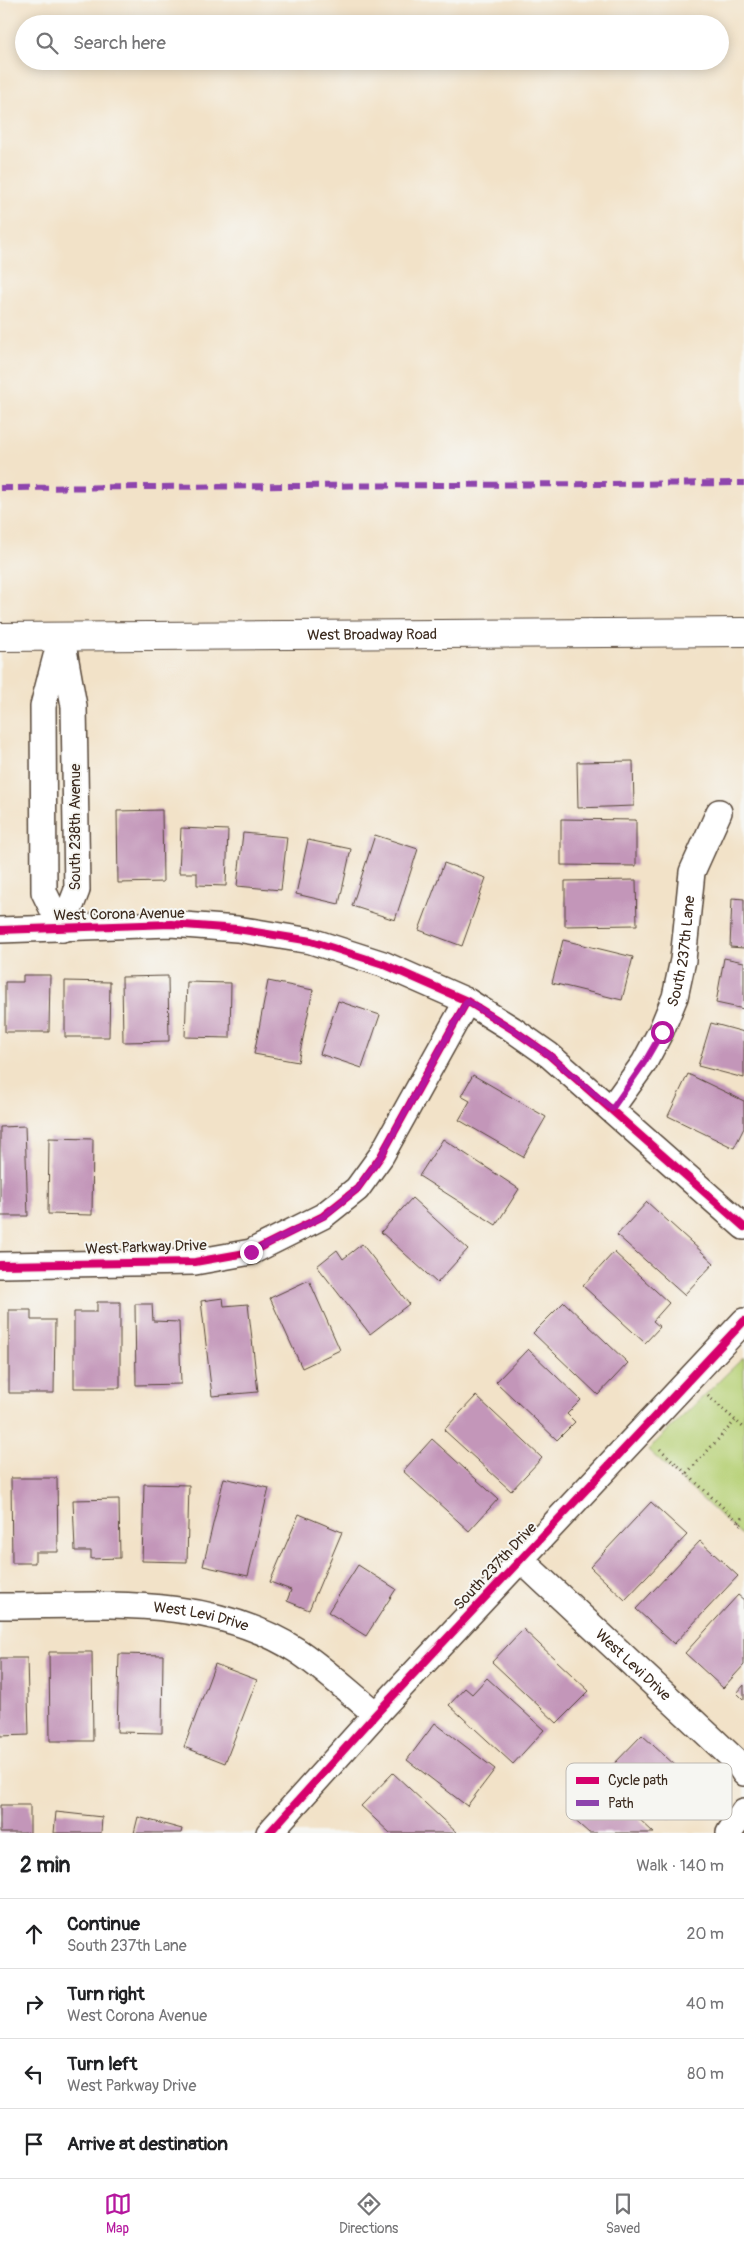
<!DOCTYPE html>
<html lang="en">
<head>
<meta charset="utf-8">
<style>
  body { margin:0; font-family:Pangolin,sans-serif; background:#f6f6f6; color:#202124 }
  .stop { position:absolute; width:15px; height:15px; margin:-11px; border:4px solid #b5179e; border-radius:50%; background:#fff }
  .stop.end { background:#b5179e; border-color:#fff; box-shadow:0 1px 5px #0008 }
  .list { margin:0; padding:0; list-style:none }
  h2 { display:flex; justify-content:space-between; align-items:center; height:65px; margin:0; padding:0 20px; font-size:21px }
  h2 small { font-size:16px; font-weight:400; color:#757577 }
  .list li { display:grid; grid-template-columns:32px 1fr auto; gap:15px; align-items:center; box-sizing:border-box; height:70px; padding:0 20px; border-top:1px solid #e0e0e0 }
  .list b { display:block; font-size:19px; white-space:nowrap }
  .list p { margin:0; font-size:16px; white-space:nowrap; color:#757577 }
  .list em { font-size:16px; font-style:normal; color:#757577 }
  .icon { flex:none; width:28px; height:28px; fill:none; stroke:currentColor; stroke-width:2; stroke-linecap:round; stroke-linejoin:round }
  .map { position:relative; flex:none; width:744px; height:1833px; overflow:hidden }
  .search { position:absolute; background:#fff; box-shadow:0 2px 12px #0003; left:15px; right:15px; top:15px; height:55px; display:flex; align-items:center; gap:12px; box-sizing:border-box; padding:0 18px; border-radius:28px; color:#757577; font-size:19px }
  .sheet { height:345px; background:#fff }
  nav { display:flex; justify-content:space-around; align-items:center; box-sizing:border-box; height:70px; border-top:1px solid #e0e0e0; background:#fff; font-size:14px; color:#757577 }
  nav a { display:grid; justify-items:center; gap:2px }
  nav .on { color:#b5179e }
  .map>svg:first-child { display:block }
</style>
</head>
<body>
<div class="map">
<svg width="744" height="1833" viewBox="0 0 744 1833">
  <rect width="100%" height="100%" fill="#f6f6f2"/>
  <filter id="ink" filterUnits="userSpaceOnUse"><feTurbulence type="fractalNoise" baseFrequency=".02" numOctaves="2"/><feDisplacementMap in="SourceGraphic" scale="10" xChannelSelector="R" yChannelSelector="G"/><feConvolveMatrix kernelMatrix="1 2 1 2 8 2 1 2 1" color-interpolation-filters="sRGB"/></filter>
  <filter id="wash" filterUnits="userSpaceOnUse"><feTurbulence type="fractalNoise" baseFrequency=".0096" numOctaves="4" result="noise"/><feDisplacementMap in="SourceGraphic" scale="20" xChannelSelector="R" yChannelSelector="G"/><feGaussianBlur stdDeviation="1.12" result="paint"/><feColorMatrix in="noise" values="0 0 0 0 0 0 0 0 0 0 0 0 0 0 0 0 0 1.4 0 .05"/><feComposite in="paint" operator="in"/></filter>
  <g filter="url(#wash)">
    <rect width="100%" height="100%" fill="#f2e2c8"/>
    <!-- green -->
    <path fill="#b6d075" stroke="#787d4a" d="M744,1357V1537L648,1450Z"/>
    <g id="blocks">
      <!-- building -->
      <path fill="#c396b9" d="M633,761L634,806L578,808L577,762Z
        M162,810L163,882L118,883L117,811Z
        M561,819L636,820V866L561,865Z
        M181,828L228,830L226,886L197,885V873H179Z
        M243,833L287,837L281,890L237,886Z
        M375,835L418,849L395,920L352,906Z
        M308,840L351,849L339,904L296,894Z
        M444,863L486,878L462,946L419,930Z
        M636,880L637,925L565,926V881Z
        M732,898L744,899V948L730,947Z
        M563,940L633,957L622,1000L552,983Z
        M724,958L744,962V1009L716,1003Z
        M23,975H50L49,1032H5V982H23Z
        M168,976L169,1041L123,1042L122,977Z
        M65,981L110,982L109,1037H65Z
        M268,981L313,990L298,1062L254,1054Z
        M187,982L231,983L230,1038L185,1037Z
        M338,1001L380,1015L362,1068L320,1054Z
        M711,1023L744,1032V1078L698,1066Z
        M688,1074L744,1101V1128L734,1148L668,1116Z
        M473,1075L546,1117L523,1157L459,1120L470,1101L461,1096Z
        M25,1126L28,1216H0V1127Z
        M49,1138L93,1139L92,1215L48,1214Z
        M443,1139L519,1189L496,1225L419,1176Z
        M412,1198L468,1249L437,1283L381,1232Z
        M647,1202L714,1263L684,1295L617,1235Z
        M362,1244L409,1304L370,1334L317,1266L337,1250L343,1259Z
        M614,1252L669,1303L653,1321L660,1327L645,1343L583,1286Z
        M309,1280L340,1350L302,1368L270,1298Z
        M223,1298L224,1306L248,1304L258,1392L212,1396L201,1301Z
        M97,1302H120V1388H74V1312H97Z
        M564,1302L628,1363L598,1395L533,1333Z
        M135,1304H152L153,1321L179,1322L181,1384L136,1385Z
        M9,1310H31V1320H55L54,1393H9Z
        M528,1349L581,1400L567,1414L575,1422L557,1440L496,1382Z
        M476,1396L542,1458L511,1491L444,1430Z
        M432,1439L498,1499L469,1531L403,1471Z
        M11,1478H57L58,1552H35V1563H12Z
        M224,1478L269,1488L248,1576L203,1566Z
        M144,1484L189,1485L187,1562L142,1561Z
        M119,1499L120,1558L91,1559V1551H75L73,1500Z
        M651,1502L687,1535L625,1600L590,1567Z
        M299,1514L342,1532L309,1610L287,1601L291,1590L270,1582Z
        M700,1541L738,1576L674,1644L636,1609Z
        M358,1565L396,1589L366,1636L328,1612Z
        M738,1595L744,1600V1665L723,1688L685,1653Z
        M523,1629L589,1691L557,1723L492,1662Z
        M49,1652H92L93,1741H50Z
        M119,1654L163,1655L162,1733L117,1732Z
        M0,1658H27L29,1735L0,1736Z
        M215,1664L257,1680L225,1763L184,1747Z
        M487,1678L544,1730L513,1764L449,1705L465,1688L472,1694Z
        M744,1685V1700L737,1693Z
        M435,1723L495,1769L467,1806L407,1760Z
        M642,1735L699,1787L670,1819L612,1766Z
        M393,1773L457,1833H390L361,1806Z
        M602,1784L654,1833H589L571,1817Z
        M0,1805H30V1833H0Z
        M56,1812L102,1817L101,1833H54Z
        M138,1817L182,1829L181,1833H134Z"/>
    </g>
  </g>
  <g filter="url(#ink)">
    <use href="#blocks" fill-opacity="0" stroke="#564638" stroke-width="1"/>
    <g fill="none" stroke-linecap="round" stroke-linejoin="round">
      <!-- street casing -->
      <g stroke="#564638" stroke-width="28">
        <g id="street">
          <path d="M61,637L43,706L44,892L62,929"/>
          <path d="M62,929L77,890L74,706L63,644"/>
          <path d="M0,930L171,924L237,929L311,941L383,964L467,1001L512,1029L549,1055L744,1227"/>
          <path id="s1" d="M611,1109L644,1063L661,1031L675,997L683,960L692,872L719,812"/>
          <path d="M0,1265L195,1262L251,1252L323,1216L357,1189L381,1156L467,1001"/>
          <path id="s2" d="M520,1559L736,1761L744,1773"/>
          <path id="s3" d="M0,1606C99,1606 208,1594 296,1650C324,1668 349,1693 376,1714"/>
          <path d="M269,1833L376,1714L744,1321"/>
          <path d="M729,1833L744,1811"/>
        </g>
      </g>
      <!-- secondary casing -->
      <g stroke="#564638" stroke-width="30">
        <g id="secondary">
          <path id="s4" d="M0,637L744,632"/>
        </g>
      </g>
      <!-- path -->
      <path stroke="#564638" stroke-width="3" stroke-dasharray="1 4" stroke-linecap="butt" d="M708,1396L744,1428
        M660,1449L744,1527
        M687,1473L735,1421
        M739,1522L744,1515"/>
      <!-- street -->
      <use href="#street" stroke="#fff" stroke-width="25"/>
      <!-- secondary -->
      <use href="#secondary" stroke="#fff" stroke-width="28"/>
      <!-- quiet -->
      <path stroke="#8e44ad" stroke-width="6" stroke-dasharray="12 6" stroke-linecap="butt" d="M0,488L744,483"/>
      <!-- cycleway casing -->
      <g stroke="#f6f6f2" stroke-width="11">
        <path id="cycleway" d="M0,930L171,924L237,929L311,941L383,964L467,1001L512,1029L549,1055L744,1227
          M0,1265L195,1262L251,1252L323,1216L357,1189L381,1156L467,1001
          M269,1833L376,1714L744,1321"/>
      </g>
      <!-- cycleway -->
      <use href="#cycleway" stroke="#d6006c" stroke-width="8"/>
    </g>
  </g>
  <g fill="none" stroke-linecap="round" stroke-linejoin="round" filter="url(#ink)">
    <!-- route -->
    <path stroke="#b5179e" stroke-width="6" d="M251,1252L324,1216L357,1189L381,1156L467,1001L512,1029L549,1055L612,1109L644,1063L662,1032"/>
  </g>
  <g text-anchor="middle" stroke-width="4" stroke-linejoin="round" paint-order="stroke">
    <!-- street labels -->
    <g font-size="15" fill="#3b2a1e" stroke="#f6f6f2">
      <text dy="5" stroke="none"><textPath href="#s4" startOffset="372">West Broadway Road</textPath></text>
      <text transform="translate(75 827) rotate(-90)" y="5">South 238th Avenue</text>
      <text transform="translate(119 914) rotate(-1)" y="5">West Corona Avenue</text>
      <text dy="5" stroke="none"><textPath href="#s1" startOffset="176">South 237th Lane</textPath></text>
      <text transform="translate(146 1247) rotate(-2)" y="5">West Parkway Drive</text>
      <text transform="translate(495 1566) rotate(-47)" y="5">South 237th Drive</text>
      <text dy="5" stroke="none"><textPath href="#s3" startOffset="202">West Levi Drive</textPath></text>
      <text dy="5" stroke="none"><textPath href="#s2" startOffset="155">West Levi Drive</textPath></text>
    </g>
  </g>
  <!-- legend -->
  <rect x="566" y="1763" width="166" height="57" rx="8" fill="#f6f6f2" stroke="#beb9b2" stroke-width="1"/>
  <rect x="576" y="1777" width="23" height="7" fill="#d6006c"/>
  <rect x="576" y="1800" width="23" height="6" fill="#8e44ad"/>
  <g font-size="14" fill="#3b2a1e">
    <text x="608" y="1785">Cycle path</text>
    <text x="608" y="1808">Path</text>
  </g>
</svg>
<div class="stop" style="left:662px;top:1032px"></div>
<div class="stop end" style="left:251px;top:1252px"></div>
<div class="search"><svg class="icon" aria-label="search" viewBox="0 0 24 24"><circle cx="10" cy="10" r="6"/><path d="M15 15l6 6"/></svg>Search here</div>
</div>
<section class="sheet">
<h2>2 min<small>Walk · 140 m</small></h2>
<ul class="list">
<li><svg class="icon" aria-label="ahead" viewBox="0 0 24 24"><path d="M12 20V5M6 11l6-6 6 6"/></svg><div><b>Continue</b><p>South 237th Lane</p></div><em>20 m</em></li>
<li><svg class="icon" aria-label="right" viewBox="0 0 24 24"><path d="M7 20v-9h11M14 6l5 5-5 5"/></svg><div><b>Turn right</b><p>West Corona Avenue</p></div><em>40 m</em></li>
<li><svg class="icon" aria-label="left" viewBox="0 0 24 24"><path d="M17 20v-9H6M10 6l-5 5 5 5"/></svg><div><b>Turn left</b><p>West Parkway Drive</p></div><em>80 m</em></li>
<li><svg class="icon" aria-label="arrive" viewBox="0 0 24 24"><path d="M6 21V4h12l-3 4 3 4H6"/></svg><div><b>Arrive at destination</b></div></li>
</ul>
</section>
<nav>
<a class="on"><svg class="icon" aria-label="map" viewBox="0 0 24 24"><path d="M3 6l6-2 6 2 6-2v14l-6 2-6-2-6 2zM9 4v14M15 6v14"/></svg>Map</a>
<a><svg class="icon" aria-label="directions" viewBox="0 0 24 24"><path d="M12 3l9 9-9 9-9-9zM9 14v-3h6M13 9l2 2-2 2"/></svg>Directions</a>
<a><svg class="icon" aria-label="saved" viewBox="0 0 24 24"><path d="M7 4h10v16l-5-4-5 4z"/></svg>Saved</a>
</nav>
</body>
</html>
